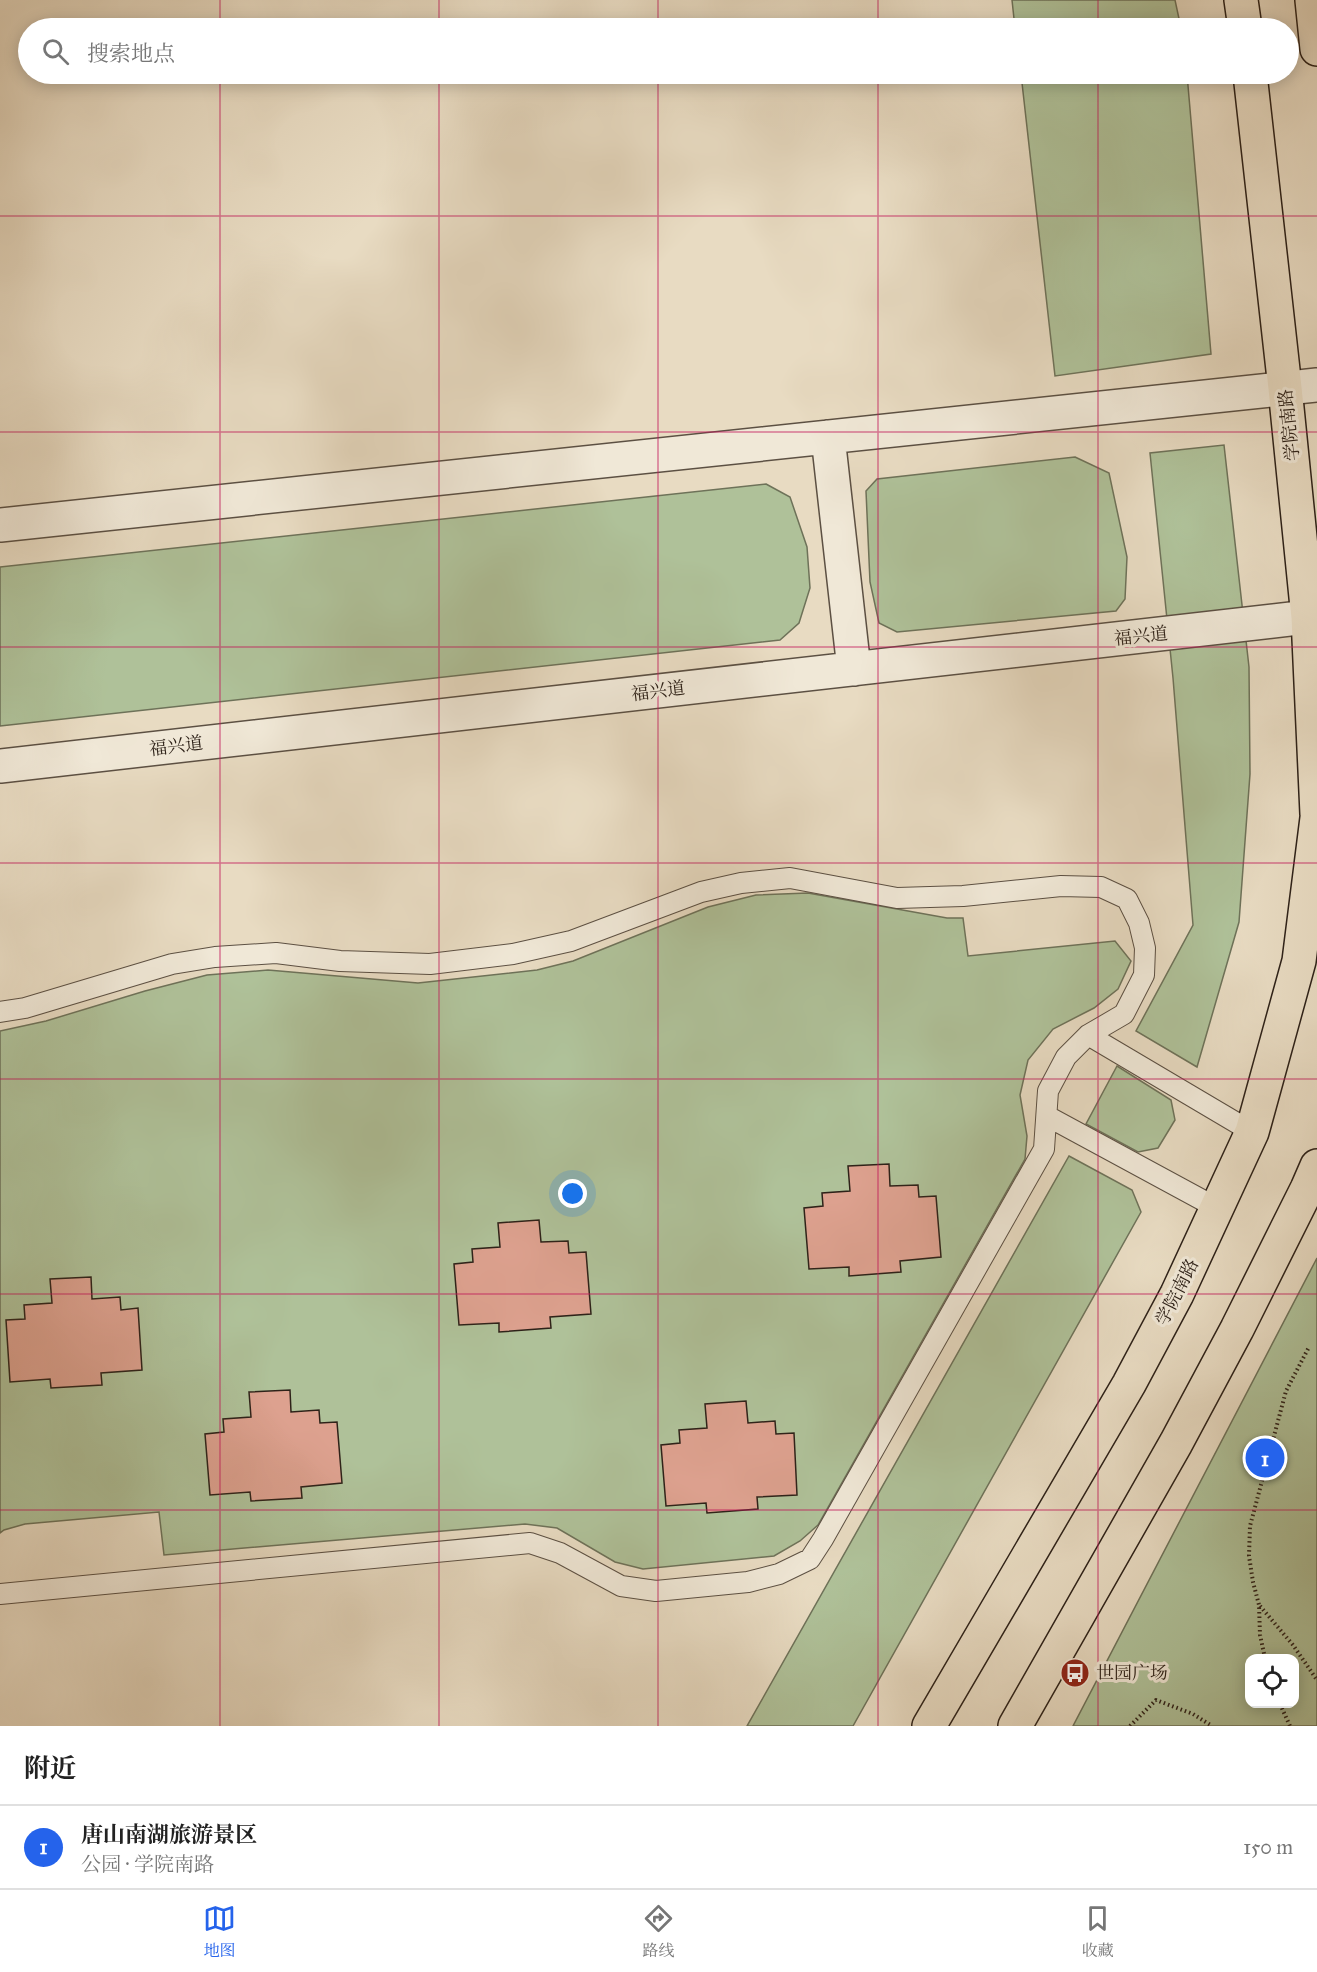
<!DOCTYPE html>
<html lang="zh">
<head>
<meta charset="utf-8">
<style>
  body { margin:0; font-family:"IM FELL Great Primer","Noto Serif SC",serif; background:#f2f2f2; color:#222 }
  .controls { position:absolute; right:18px; bottom:18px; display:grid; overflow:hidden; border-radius:12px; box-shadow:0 3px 15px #0003 }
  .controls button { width:54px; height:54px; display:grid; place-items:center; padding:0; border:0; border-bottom:2px solid #e0e0e0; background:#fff; color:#222; font:30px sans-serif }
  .you { position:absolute; left:573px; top:1194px; width:21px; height:21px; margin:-15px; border:4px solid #fff; border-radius:50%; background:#1a73e8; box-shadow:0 0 0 9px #1a73e833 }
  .badge { display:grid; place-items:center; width:39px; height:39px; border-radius:50%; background:#2563eb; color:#fff; font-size:20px; font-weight:700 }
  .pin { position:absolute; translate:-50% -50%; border:3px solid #fff; box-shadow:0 2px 6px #0006 }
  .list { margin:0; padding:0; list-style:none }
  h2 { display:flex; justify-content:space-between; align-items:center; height:78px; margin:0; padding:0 24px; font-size:26px }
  h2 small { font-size:20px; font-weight:400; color:#767676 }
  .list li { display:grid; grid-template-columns:39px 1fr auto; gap:18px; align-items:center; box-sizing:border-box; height:84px; padding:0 24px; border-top:2px solid #e0e0e0 }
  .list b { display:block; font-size:22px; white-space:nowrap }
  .list p { margin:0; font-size:20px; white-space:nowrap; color:#767676 }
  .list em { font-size:20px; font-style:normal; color:#767676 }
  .icon { flex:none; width:33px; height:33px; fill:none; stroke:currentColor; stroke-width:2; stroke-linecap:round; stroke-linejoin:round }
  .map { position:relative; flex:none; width:1317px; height:1726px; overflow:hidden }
  .search { position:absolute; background:#fff; box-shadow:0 3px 15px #0003; left:18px; right:18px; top:18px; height:66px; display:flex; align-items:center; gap:15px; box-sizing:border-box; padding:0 21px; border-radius:33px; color:#767676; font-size:22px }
  .sheet { height:162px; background:#fff }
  nav { display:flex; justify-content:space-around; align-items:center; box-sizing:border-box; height:84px; border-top:2px solid #e0e0e0; background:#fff; font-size:16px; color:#767676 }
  nav a { display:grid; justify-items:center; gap:3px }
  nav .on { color:#2563eb }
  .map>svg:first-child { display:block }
</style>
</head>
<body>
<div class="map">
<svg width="1317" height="1726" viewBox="0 0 1317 1726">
  <rect width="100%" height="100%" fill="#e8dbc2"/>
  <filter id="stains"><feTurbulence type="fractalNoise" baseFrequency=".00333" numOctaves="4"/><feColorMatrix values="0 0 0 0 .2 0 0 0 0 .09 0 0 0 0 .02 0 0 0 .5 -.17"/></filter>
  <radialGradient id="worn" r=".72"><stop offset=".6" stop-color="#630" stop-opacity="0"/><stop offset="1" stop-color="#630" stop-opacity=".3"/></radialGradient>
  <!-- green -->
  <path fill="#afc199" stroke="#6e7259" stroke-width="1.5" fill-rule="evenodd" d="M1012,0H1175L1181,28H1015Z
    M1021,74H1187L1211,354L1055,376Z
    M1224,445L1249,667L1250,774L1239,922L1197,1067L1136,1031L1193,925L1173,678L1150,453Z
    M1075,457L1109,473L1127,557L1125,599L1116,611L897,632L879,623L870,582L866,491L877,479Z
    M766,484L790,497L807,547L810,588L799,623L780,640L0,726V567Z
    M808,893L947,918H963L968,956L1115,941L1131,961L1118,989L1094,1008L1053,1029L1028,1060L1020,1095L1027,1136L1025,1159L818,1525L800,1541L774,1556L643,1569L615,1562L557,1528L525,1524L164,1555L159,1512L25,1524L4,1530L0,1533V1031L46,1021L145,991L207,975L268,970L418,983L537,970L573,961L708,907L756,895Z
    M1117,1066L1171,1100L1175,1120L1158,1148L1138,1152L1086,1124Z
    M1069,1156L1132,1190L1141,1212L853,1726H747Z
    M1317,1258V1726H1073ZM1250,1658H1294V1704H1250Z"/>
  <!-- building -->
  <path fill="#dda18f" stroke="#2e2219" stroke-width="1.5" d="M889,1164L890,1186L918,1185L919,1197L936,1196L941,1257L900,1261L901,1272L849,1276V1267L809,1269L804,1208L823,1206L822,1193L850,1191L848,1166Z
    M539,1220L541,1242L568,1241L569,1253L586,1252L591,1314L550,1317L551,1328L499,1332V1323L459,1325L454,1264L473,1262L472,1249L500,1247L498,1223Z
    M91,1277L92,1299L120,1297L121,1310L138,1308L142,1370L101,1373L102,1385L51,1388L50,1379L10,1382L6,1320L25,1319L24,1305L52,1303L50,1279Z
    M290,1390L291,1412L319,1410L320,1423L337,1422L342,1483L301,1487L302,1498L251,1501L250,1492L210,1495L205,1434L224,1432L223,1419L251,1417L249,1392Z
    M746,1401L748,1423L775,1421L776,1434L794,1433L797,1495L757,1497L758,1509L707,1513L706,1503L666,1506L661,1445L680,1443L679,1430L707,1428L705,1404Z"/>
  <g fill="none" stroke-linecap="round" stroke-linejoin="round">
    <!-- service casing -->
    <g stroke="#5c5043" stroke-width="22">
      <path id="service" d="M0,1012L25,1008L172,964L215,957L276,953L340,961L430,964L513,954L571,941L701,892L741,883L790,878L897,898L963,896L1061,886L1101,887L1127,899L1139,923L1145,948L1144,975L1124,1014L1088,1035L1066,1057L1048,1091L1044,1149L823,1539L810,1559L779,1574L748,1582L656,1591L621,1586L560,1553L530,1543L0,1594
        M1088,1035L1252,1132
        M1047,1116L1217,1208"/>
    </g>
    <!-- tertiary casing -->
    <g stroke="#5c5043" stroke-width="36">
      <path id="tertiary" d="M828,437L854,669
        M0,525L1317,385
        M0,766L1317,616"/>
    </g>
    <!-- primary casing -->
    <g stroke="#2e2219" stroke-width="36">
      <path id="primary" d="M1241,0L1245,28
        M1312,0L1317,49
        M1250,74L1285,388L1308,617L1317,814
        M929,1726L1129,1384L1177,1294L1252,1132L1299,961L1317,818
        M1015,1726L1176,1443L1237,1329L1307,1189L1317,1166"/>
    </g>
    <!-- path -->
    <path stroke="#2e2219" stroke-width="4" stroke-dasharray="1.5 3" stroke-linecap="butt" d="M1260,1606L1293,1645L1317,1680
      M1265,1658L1260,1635L1259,1605L1253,1582L1249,1556L1250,1526L1286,1391L1309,1347
      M1280,1704L1290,1726
      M1130,1726L1156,1700L1193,1714L1212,1726"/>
    <!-- service -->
    <use href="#service" stroke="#f0e8d7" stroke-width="20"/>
    <!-- tertiary -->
    <use href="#tertiary" stroke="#f0e8d7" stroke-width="33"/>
    <!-- primary -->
    <use href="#primary" stroke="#e8dbc2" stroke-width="33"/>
  </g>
  <!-- grid -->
  <path fill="none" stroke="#c2185b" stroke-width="1.5" stroke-opacity="0.55" d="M220,0V28M439,0V28M658,0V28M878,0V28M1098,0V28M220,74V1726M439,74V1726M658,74V1726M878,74V1726M1098,74V1726M0,216H1317M0,432H1317M0,647H1317M0,863H1317M0,1079H1317M0,1294H1317M0,1510H1317"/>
  <!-- icons -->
  <defs>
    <g id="bus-disc" transform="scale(1.5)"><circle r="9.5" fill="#8f2418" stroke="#f0e8d7"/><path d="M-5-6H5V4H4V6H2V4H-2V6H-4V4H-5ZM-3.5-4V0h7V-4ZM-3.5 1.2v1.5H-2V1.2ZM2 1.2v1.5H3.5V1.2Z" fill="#fff"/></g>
  </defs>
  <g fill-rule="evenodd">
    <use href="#bus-disc" x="1075" y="1673"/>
  </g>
  <g text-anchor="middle" stroke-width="6" stroke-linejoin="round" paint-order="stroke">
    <!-- street labels -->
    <g font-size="18" fill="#2e2219" stroke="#f0e8d7">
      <text transform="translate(1289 425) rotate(-96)" y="6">学院南路</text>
      <text transform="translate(1141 636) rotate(-6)" y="6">福兴道</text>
      <text transform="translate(658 691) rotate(-7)" y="6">福兴道</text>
      <text transform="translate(176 746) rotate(-7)" y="6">福兴道</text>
      <text transform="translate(1177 1292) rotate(-63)" y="6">学院南路</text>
    </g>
    <!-- poi labels -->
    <g font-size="18" fill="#2e2219" stroke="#f0e8d7" text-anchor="start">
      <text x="1096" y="1679">世园广场</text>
    </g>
  </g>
  <rect width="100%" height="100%" filter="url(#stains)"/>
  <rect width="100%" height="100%" fill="url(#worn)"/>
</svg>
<div class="controls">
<button><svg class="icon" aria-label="locate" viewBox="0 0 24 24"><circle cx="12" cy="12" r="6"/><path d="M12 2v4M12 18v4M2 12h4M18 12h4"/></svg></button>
</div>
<div class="you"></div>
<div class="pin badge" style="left:1265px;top:1458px">1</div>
<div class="search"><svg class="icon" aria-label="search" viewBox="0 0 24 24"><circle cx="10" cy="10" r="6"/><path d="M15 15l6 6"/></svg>搜索地点</div>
</div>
<section class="sheet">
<h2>附近<small></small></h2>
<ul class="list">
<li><span class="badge">1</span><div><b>唐山南湖旅游景区</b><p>公园 · 学院南路</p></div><em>150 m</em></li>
</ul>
</section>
<nav>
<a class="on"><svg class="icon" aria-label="map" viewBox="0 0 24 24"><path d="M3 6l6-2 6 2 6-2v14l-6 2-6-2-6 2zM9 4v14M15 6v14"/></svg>地图</a>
<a><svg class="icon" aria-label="directions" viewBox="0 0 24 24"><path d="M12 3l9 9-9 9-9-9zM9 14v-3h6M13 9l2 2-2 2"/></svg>路线</a>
<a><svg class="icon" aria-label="saved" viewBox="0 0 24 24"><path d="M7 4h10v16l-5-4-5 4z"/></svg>收藏</a>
</nav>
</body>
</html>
